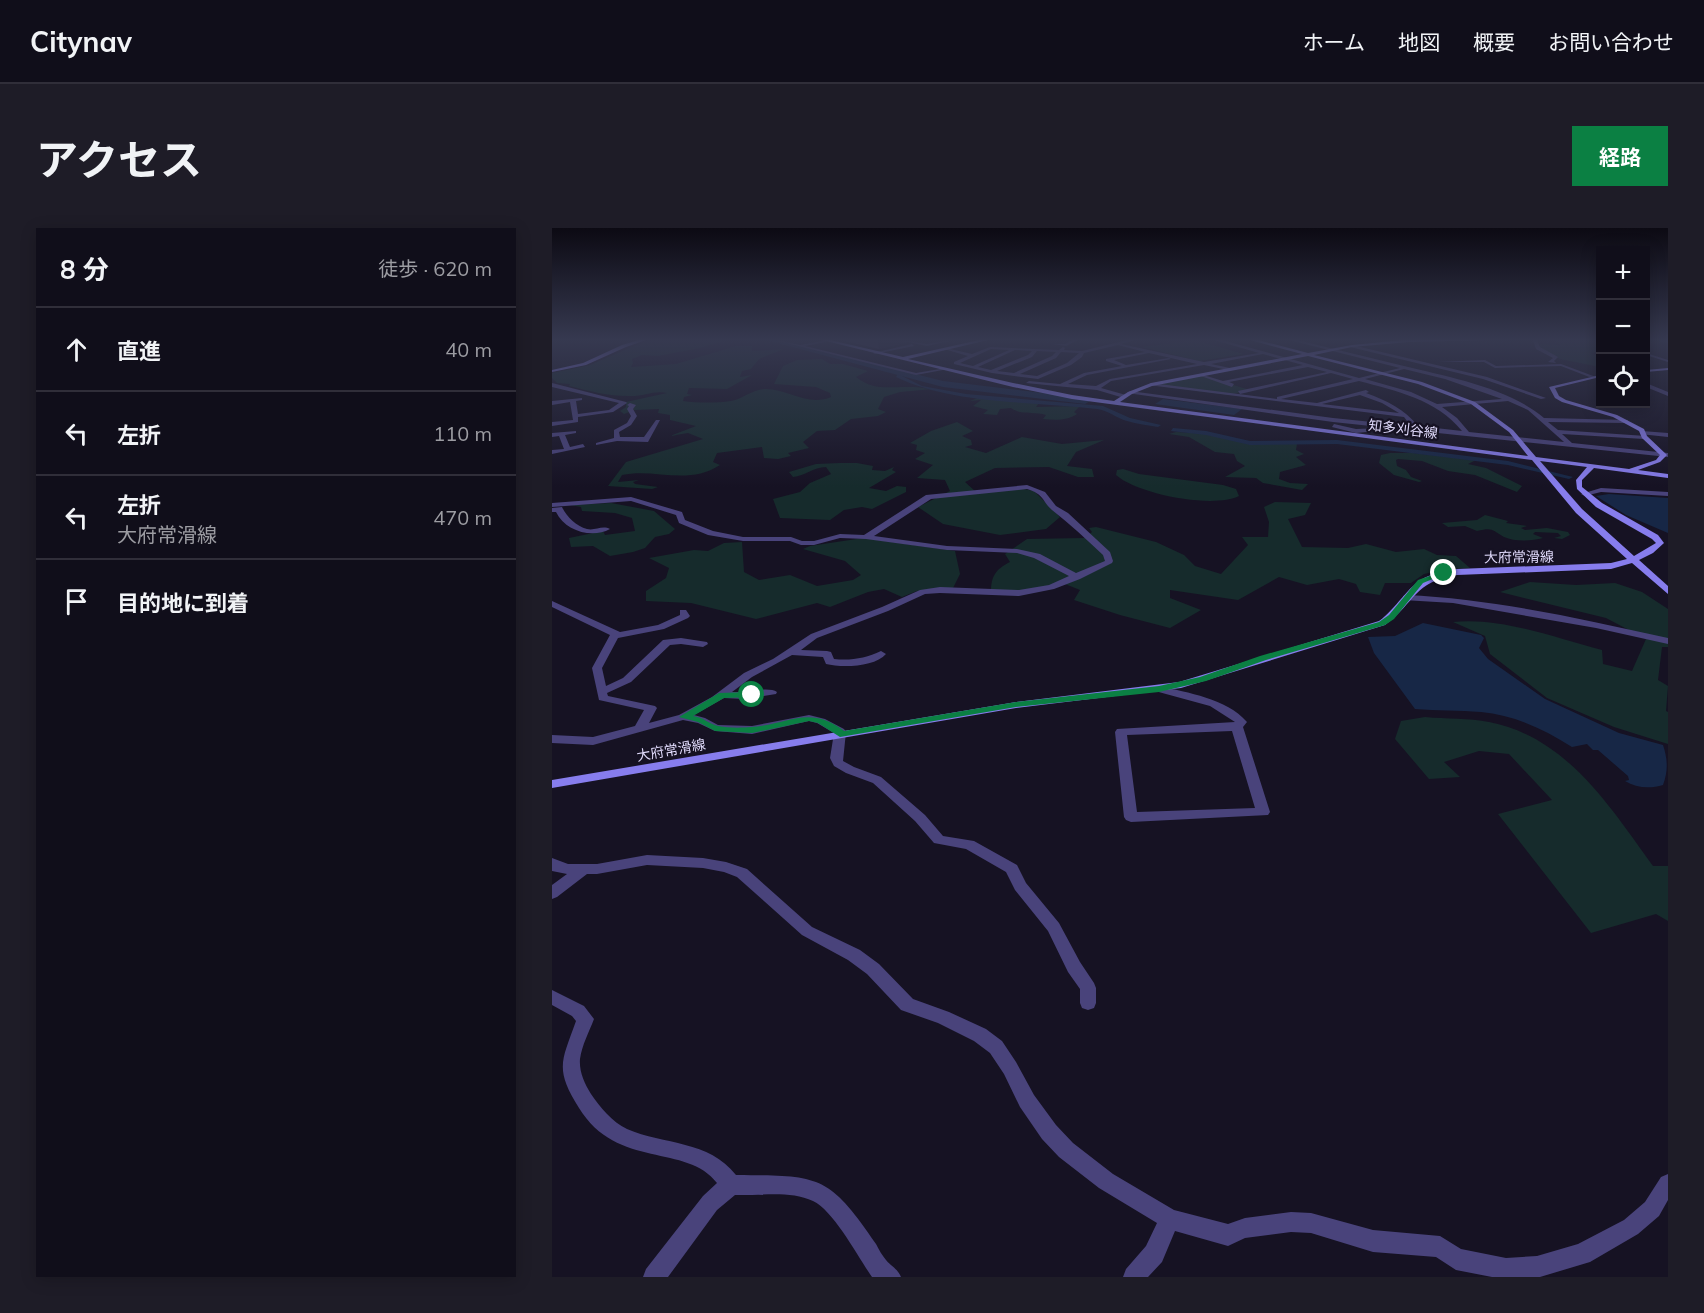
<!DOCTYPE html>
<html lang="ja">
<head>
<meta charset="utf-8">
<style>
  body { margin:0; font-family:Mulish,"Noto Sans JP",sans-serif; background:#1e1c27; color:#f1f3f6 }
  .controls { position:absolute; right:18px; top:18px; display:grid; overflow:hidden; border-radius:0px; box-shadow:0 3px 15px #0003 }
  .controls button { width:54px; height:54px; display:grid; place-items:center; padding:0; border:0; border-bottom:2px solid #302e39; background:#100e1a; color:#f1f3f6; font:30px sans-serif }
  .stop { position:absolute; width:18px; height:18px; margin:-14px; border:4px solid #0b8043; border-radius:50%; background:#fff }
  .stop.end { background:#0b8043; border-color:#fff; box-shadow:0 2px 6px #0008 }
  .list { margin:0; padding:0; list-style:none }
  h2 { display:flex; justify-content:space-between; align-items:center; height:78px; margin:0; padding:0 24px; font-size:26px }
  h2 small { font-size:20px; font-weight:400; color:#9c9ca2 }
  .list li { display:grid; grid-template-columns:39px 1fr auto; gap:18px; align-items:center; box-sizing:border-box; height:84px; padding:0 24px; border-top:2px solid #302e39 }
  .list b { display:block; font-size:22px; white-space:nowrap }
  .list p { margin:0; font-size:20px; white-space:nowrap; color:#9c9ca2 }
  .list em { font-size:20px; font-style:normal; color:#9c9ca2 }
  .icon { flex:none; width:33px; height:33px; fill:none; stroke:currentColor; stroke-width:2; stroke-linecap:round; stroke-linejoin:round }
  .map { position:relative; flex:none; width:1116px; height:1049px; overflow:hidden; border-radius:0px }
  header { display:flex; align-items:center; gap:36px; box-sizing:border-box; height:84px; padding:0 30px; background:#100e1a; border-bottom:2px solid #302e39 }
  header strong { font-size:28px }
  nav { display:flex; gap:33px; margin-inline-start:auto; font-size:21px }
  .intro { display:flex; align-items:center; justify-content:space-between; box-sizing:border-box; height:144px; padding:0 36px }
  h1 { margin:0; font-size:42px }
  .button { padding:15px 27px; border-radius:0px; background:#0b8043; color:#fff; font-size:21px; font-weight:700 }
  main { display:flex; gap:36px; padding:0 36px }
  aside { flex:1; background:#100e1a; border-radius:0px; box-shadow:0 3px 15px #0003 }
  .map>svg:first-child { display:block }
</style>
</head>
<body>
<header>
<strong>Citynav</strong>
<nav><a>ホーム</a><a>地図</a><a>概要</a><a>お問い合わせ</a></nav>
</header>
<div class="intro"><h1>アクセス</h1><a class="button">経路</a></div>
<main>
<aside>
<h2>8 分<small>徒歩 · 620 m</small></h2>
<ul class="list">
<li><svg class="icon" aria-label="ahead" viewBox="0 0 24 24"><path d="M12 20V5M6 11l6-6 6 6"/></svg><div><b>直進</b></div><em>40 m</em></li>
<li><svg class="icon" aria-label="left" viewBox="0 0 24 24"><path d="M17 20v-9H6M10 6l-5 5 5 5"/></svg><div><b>左折</b></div><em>110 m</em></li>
<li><svg class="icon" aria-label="left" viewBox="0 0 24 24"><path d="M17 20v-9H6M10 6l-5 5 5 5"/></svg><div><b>左折</b><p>大府常滑線</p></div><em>470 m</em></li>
<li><svg class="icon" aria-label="arrive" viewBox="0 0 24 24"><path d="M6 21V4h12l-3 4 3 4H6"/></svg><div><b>目的地に到着</b></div></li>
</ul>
</aside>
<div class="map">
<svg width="1116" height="1049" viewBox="0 0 1116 1049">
  <rect width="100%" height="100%" fill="#161223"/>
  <!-- green -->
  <path fill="#162b2c" d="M96,112H175L148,120L106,128L90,127L80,131L81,135L79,139L124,136L184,118H200V123L232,121L207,131L199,141L190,143L188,149L200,147L175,161L137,160L135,166L140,167L132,169L131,173C146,175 164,175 179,173C191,171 201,161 214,161C236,161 256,179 279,169L278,165L264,159L222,156L231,138L245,132L270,131L278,136H291L316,143L304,149C323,164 339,158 361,159C368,159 375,161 381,161L348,164L332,169L326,181L334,184L326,188L299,191L283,202L265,203L251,214L257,220L236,225L239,228L226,231L212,230L210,219L165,225L161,234L168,237C136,258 103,240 70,247L66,254L87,252L81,254L83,256L106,259L100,261L56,258L74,234L151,211L136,205L118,208L144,198L118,192V187L106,185L107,181L83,182L72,186L68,183L74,179V174L115,165C102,162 90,169 77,168C56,168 37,163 17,158L18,156L5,155L0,150V145L38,137Z
    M642,112L692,126L647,133L590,119Z
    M1002,112H1037L1047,115L1048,124L1039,125L1048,129V139L1008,131L988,120V116L1008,117Z
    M648,147L698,162L677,167L599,157Z
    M428,169L487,175L484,179L528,178L522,184L525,186C515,193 503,192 491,191L494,187C483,183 470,188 459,180L448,181L445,187L431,186L436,182L421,178L429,172L418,173Z
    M405,194L421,203L410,208L419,212L420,217L413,219L434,225L470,209L510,216L552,212L524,224L515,238L540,241L542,249H526L497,239L443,240L413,254L424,264L467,260L482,263L508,289L494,301L448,307L391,296L366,279L398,263L393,252L365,250L381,237L363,231L373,225L364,222L365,217L358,215L379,203Z
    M624,204L656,206L690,214L745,216L744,222L752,226L744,229L754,237L728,244L727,251L738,255L756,256L750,262L711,255L704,250L673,249L693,238L685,233L682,226L663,224L637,209L617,206Z
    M838,225H861L924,232L916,236L934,240L970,258L965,264L923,247L896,243L870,233L846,231L844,232L845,238L854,242L859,249L870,253L867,254L842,247L827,235L829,227Z
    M288,235H305L321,238L320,242L333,243L342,239L340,242L344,244L317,260L334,263L345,258L354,259V264L320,281L310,279L292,282L278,292L228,290L221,271L248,264L258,255L279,246L274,239C261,239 253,248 241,249L237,244L264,236Z
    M571,241L587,246L671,257L684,261L687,268C661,281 585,266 564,247L565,242Z
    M723,274L759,275L753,287L736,291L750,319L796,320L814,316L844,324L872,321L885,327L904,328L918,340L895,341L872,346L859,355H833L828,367L808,364L804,356L787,351L755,357L727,349L686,372L618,362V370L649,382L618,400L568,387L522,372L528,362L508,354L482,362L439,364C439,348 444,341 458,334L453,326L475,311L532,310L540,304L537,300L544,299L604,314L632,327L643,338L669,346L696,317L690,309H716L717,294L712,279Z
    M59,275L102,283L123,301L117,306L103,309L93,320L81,324L58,328L41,318L19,319L17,310L51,303L53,307L83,303L80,290L63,285L30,283L29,279L18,277Z
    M933,287L956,293L954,295L975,298L969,300L973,302L995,300L1016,304L1018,307L1010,311L1002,310L1009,308L1006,305L983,304L981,306L991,310C980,313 963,314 952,309C940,302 941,299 925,303L913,298L896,299L890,295L925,292Z
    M311,310L403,323L408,346L401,360L365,363L350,369L332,361L316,364L278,379L265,375L204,391L139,375L94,373V363L114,350L117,340L97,330L142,322L156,323L172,315L190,314L192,344L207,352L238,347L265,358L301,352L309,347L293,333L251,321L258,318Z
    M978,354L1024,357L1063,355L1090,364L1116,381V419H1110L1106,452L1116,458L1114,483L1116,484V516L1062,499L995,470L938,426L933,408L901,394C950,389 1003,410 1050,422L1051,436L1080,443L1094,411L1054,390L948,364Z
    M873,489C894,491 917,490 937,494C1015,509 1058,579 1101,638H1116V693L1104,686L1039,705L946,586L1000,572L957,526L927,523L892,534L908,549L877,551L843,511L849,493Z"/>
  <!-- water -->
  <path fill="#172746" d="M611,171L690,181L682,187L603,176Z
    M1057,266L1116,270V305L1074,287L1044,268Z
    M871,395L929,407L932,410L927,420L936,431L993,471L1067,505L1111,517C1116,532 1116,543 1111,557C1098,561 1084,560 1073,553L1077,552L1076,548L1046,522H1041L1035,516L1020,519C992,501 962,487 929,484C907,482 885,483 863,481L822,425L816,409L843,408Z"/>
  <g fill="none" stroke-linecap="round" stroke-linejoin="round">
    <!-- canal -->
    <path fill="#172746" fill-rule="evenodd" d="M346,146L370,158L414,166L551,178L578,190L609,197L606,199C596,197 585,196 575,193C564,190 556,182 545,181C480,173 402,177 344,149Z
      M621,200L654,203L698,213L785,212L956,233L1021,249L1017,251L956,237L785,216L698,217L654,207L619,203Z"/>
    <!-- river -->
    <path fill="#172746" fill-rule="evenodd" d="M214,112H228L391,153L533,170L538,173L533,176L391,159Z
      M1107,112H1116V115L1108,114Z"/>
    <!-- street -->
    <path fill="#49437b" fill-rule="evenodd" d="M222,112L248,117L275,112L274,114L253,118L364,145L394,140L396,141L364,147Z
      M347,112L375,116L401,112L375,118Z
      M520,112H526L514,118L501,116H513Z
      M575,112H583L569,116L652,134L707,125L662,112H670L807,150L848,140L737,112H745C781,121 816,129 852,138C897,149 957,160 992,190L1076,192L1074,195L996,194L1006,202L1094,208L1092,211L1010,206L1020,215L1116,225V229L781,194L575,165L578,163L781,190L859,198L852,189L596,157L599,155L725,171V169L801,151L779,145L688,166L686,163L775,144L756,139L677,154L682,156L680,159L646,147L648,146L671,153L751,137L711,126L659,136L678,140L676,142L652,137L559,153L549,160L574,167L572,170L545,162L474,155L477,153L508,156L532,145L570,138L554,133V131L593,124L566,117L532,125L530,129L519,137L486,151L440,145L402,136V134L416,128L392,121L394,120L420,126L438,119L507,122L511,119L513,120L512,122L530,123ZM439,121L457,122L421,138L408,135ZM463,122L480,123L476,127L439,142L426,139ZM485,123L504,124L500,128L462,145L445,143L480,129ZM509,124L527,125L515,135L485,148L468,146L504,130ZM597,125L645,136L558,151L544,158L516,156L535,147L619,131L617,130L574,137L562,132ZM852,141L893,151L950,171L885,176L859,164L813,151ZM807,153C844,163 884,171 910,203L866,198C852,181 836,173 814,165L817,164L814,162L765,175L729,171ZM808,167L830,175L847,185L770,176ZM956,173L976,182L1012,214L917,204L905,190L890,179Z
      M981,112H985L988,119L1006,129L1002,133L1004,135L996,134L1001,130L984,121Z
      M360,116L362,118L323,126L321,125Z
      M800,117L935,149L994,170L989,171L931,151L798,119Z
      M1094,125L1116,132V134L1094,127Z
      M933,132L944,138L1009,136L1044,149L1040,150L1009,138L943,140L932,134H886Z
      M0,155L74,174L75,175L61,184L26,189V194L0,198V194L21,192L18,174L0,177V173L30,170V172L24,173L26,186L57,182L67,175L0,159Z
      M1094,155L1116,164V168L1094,159Z
      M78,175L84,177L81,181L85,188L79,197L67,204L68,209H92L104,192H108L96,214L65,213L44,217V215L62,210V202L75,195L79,188L75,181L77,178L75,177Z
      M782,196L804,201L830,200L833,202L804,205L780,199Z
      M24,203V205L13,207L18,219L31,216L33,219L0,226V222L12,221L7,208L0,209V205Z
      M1090,203L1116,205V209L1088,206Z
      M475,257L493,264L504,278L516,285L558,324L561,333L560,335L528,351L502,361L467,368L388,365L373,366L336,383L265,410L249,422L275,423L279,424L282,431C299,433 314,430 329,423L334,426C323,439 290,440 274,436L271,429L240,427L200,449L180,464C192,465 217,458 225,464L224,466L192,471L172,470L142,487L153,490L166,497L200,498L257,487L273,491L292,501L294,504L291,533L302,539L329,549L373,587L391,608L422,613L465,637L474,655L507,695L528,734L542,755L544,760V775L542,780L536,782L530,780L528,775V761L516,744L496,703L463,662L454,644L414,621L382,615L363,593L321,555L294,545L282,538L278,530L282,505L265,495L257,493L200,506L163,503L146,495L131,492L41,517L0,515V507L41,509L83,498L92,482L47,472L40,440L58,407L0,379V373L68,404L106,397L128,387V382H134L138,388L136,390L112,401L66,410L50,440L54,458L71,450L111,412L129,410L155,414L156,416L151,419L129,416L118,417L79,454L55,465L56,468L103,478L105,480L97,495L127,487L160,469L192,445L221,431L259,406L330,379L368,362L388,359L467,362L497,357L517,348L482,330L465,325L395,322L314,311L288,310L262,317H249L238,313H191L156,307L127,295L124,287L79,273L0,279V275L79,269L130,284L133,292L161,303L191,309H239L250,313H262L288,306L312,307L374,267ZM475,261C492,266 490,273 500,282C518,296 534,311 551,327L553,333L524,345L488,326L465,321L395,318L322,308L379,271Z
      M1049,260L1116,264V268L1049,264L1033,268L1029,266Z
      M10,279C14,288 24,298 35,301C43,303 50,297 58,301C40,311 13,303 4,284H0V280Z
      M854,367C942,371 1030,391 1116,410V416L1044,400L901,375L851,372V368Z
      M607,458C636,465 674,470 695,494L691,499L718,584L716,587L579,594L574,592L572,589L563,504L565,501L683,494L658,478L603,463L602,461ZM680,503L703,580L585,584L575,507Z
      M95,627L151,630L174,634L195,641L260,699L308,722L327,736L361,771L397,784L434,801L450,813L464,834L482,867L504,897L521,915L561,946L622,982L676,996L693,990L739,984L759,985L821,1002L888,1008L909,1021L954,1030L985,1028L1026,1016L1072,992L1093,974L1109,949L1116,946V972L1107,988L1086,1006L1038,1034L988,1049H940L904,1042L884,1029L821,1024L759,1005L739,1004L693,1010L676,1018L623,1003L610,1034L596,1049H571L574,1041L594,1018L605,995L547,960L507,929L490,911L468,879L452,846L438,825L422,813L386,795L349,782L315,746L296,732L250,707L185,649L172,644L151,640L95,637L45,646H35L5,669L0,671V657L15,646L0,643V630L16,636H45Z
      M0,762L32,778L42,791C37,804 30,817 28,831C27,843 32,855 39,866C48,879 60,894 75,901C112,917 157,912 184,947C266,948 276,945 324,1016C327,1022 330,1027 334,1032C340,1039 345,1040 349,1049H320C306,1029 282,983 261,973C238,962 207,968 183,967L165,982L116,1049H91L94,1041L151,968L165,955C135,915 65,942 27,880C2,840 10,833 24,793L20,788L0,777Z"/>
    <!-- secondary -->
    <path fill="#877ded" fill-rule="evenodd" d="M87,112H94L74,119L34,137L0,144V142L31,135L70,117Z
      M270,112H278L351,129L427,112H436L356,131L461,155L520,167L562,173L576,164L599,155L750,126L698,112H706L756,125L800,117L851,112H936L857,114L800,119L762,127L870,154L923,174L961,202L984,229L1077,241L1104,232L1108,227L1090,210L1087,203L1061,189L1010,174L1003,170L997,159L1048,147V149L1003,160L1007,168L1014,172L1065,187L1092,201L1095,208L1115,227L1108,234L1086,242L1116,246V250L1042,240L1030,252V259L1050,275L1106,307L1112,315L1101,325L1087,332L1116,358V366L1080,335L1059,341L905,347C861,354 864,374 833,397L629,460L464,480L0,560V552L464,474L627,454L827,393C844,381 856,358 872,350C882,345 894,343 905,341L1059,335L1075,331L1024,285L980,232L520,171L461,159ZM756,128L866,156L919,176L957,204L976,228L568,174L580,166L600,158ZM988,233L1035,239L1024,252L1025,261L1044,279L1100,311L1104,315L1082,328L1030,281Z
      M1116,140V142L1094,144V142Z"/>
  </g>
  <!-- wall -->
  <path fill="#362d4e" d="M289,112H352V115L327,121Z"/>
  <!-- shaded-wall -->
  <path fill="#211a35" d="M326,112H352V115L327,121Z"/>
  <!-- sky -->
  <linearGradient id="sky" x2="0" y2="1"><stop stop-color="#0c0a13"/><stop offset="0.43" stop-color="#363950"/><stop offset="1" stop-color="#363950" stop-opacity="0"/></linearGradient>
  <rect width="1116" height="259" fill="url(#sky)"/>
  <!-- route -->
  <path fill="#0b8043" d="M889,344L895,345L871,355L842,391L833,397L714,432L654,453L607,464L464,479L288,509L266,495L257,493L200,505L163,503L146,494L127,489L167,465L200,464L204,467L203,469L172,470L141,488C151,489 157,496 166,498C176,500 189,500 199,499C236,497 257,476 292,503L464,474L607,458L648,449L708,428L827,394L837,387L866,352Z"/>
  <g text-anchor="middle" stroke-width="4.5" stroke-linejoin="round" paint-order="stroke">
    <!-- far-street labels -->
    <g font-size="14" fill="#dfd9fa" stroke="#161223">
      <text transform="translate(851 201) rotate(7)" y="5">知多刈谷線</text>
      <text transform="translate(967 329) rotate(-1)" y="5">大府常滑線</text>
      <text transform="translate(119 522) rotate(-10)" y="5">大府常滑線</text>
    </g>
  </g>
</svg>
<div class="controls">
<button>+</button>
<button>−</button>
<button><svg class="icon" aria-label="locate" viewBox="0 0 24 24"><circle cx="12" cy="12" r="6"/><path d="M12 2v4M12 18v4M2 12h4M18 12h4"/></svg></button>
</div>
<div class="stop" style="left:200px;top:467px"></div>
<div class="stop end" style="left:892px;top:345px"></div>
</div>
</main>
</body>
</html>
